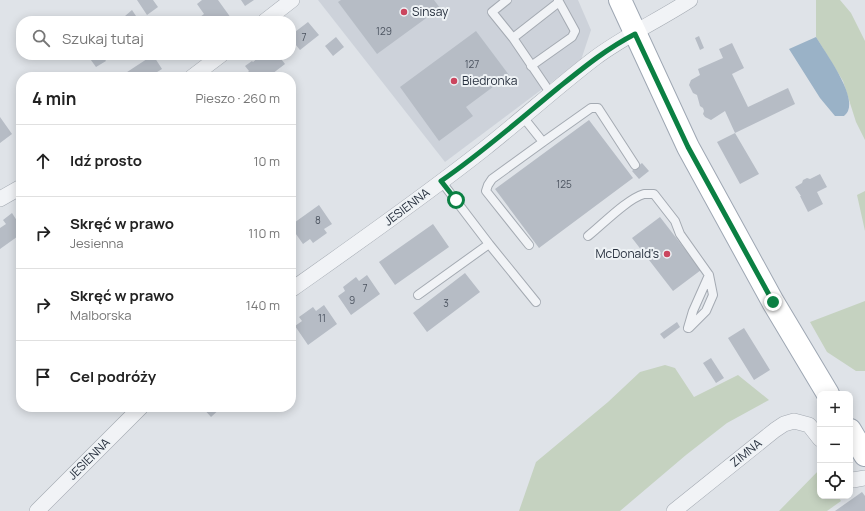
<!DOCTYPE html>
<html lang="pl">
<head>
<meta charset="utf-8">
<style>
  body { margin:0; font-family:Manrope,sans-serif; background:#f6f6f6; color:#222 }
  .controls { position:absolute; right:12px; bottom:12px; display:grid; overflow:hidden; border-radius:8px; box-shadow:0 2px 10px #0003 }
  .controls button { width:36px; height:36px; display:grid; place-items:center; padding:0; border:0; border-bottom:1px solid #e0e0e0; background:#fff; color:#222; font:20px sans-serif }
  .stop { position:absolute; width:12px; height:12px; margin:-9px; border:3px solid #0b8043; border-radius:50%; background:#fff }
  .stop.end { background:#0b8043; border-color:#fff; box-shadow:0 1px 4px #0008 }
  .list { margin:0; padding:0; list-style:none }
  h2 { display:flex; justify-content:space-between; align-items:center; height:52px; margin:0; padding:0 16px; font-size:17px }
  h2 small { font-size:13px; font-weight:400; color:#767676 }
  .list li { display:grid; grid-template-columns:26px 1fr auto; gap:12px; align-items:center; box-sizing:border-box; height:72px; padding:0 16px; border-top:1px solid #e0e0e0 }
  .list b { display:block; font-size:15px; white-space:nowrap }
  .list p { margin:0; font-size:13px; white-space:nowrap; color:#767676 }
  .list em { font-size:13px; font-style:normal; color:#767676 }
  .icon { flex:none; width:22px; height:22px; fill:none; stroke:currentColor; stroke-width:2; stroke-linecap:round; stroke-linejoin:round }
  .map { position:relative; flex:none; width:865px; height:511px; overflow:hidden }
  .search { position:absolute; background:#fff; box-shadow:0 2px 10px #0003; left:16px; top:16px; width:280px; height:44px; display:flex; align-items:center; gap:10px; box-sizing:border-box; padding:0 14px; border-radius:16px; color:#767676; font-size:15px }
  .panel { position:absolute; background:#fff; box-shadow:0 2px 10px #0003; left:16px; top:72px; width:280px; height:340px; border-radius:16px }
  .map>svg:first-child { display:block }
</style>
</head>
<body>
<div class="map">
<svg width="865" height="511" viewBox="0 0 865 511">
  <rect width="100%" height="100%" fill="#dfe3e8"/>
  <!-- built -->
  <path fill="#cdd2da" d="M318,0H578L591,30L581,60L445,162Z"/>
  <!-- green -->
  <path fill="#c5d2c0" d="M816,0H840L851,13L865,41V140L856,122L843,81L816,37Z
    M865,191V231L857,195Z
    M865,301V371H856L827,352L810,322Z
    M665,365L675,368L694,397L738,375L769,400L727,423L686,455L620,511H519L536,462L608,402L640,372Z
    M820,469V496H838L841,501L827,511H779Z"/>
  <!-- water -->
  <path fill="#9ab2c7" d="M816,37C825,52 856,94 848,111C847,113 845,115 844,116H835L820,98L789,49Z"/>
  <!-- building -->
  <path fill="#b6bcc5" d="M137,0H153L158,7L147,15Z
    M202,0H218L231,18L226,21H203L200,17L204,14L197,4Z
    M241,0H254L245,6Z
    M341,0H434L440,8L377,54L338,2Z
    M132,10L136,16L140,21H129L125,16Z
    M308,22L319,35L300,50L291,39V35Z
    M476,31L509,75L466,107L473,116L439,141L400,87Z
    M699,36L704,48L700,50L695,38Z
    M336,37L344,47L333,56L325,46Z
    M732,43L744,68L732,74L748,107L788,88L795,104L735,133L725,111L711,120L705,117L703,114L704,111L703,108L700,106L697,95L693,93L689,85L691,80L700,75L698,69L723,58L719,49Z
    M90,55H102L106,61L96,67L88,56Z
    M153,55L162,69L149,77H122L121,76Z
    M261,55H278L285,64L268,77H249L246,74L249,71L245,66L252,61L253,62Z
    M0,117L12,134L0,143Z
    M589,120L633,178L539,248L495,189Z
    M735,133L759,174L740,184L717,142Z
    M642,163L649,171L639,179L632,171Z
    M820,174L827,187L817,192L823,204L808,212L800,196H801L795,187L802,183L803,180L807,178L810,179Z
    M319,205L332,224L324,229L327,233L313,243L310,239L303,244L291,227V225Z
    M12,213L21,227V234L0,249V228L6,224L3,220Z
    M660,217L701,270L673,291L632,238Z
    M433,224L449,247L395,285L379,262Z
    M465,273L480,292L427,332L413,313Z
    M367,275L380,294L351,315L338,296L345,291L343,287L356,277L359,281Z
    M324,305L337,324L308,345L295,326L302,321L299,317L313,307L316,311Z
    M677,322L680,327L664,339L660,334Z
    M744,328L770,370L754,380L728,338Z
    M711,358L724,378L716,383L703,363Z
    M202,407H222L211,417Z
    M862,492L865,496V511H835Z"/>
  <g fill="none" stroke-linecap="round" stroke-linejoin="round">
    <!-- lane casing -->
    <g stroke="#a4aab2" stroke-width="10">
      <path id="lane" d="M507,0L492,12L513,38L551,94
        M513,38L559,2
        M531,66L572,37L575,31L558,0
        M523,117L543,142L591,108H598L635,165
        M588,236C603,224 627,199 644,194C647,194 651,194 654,194L675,221L680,234L709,275L693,311L688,328
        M489,244L536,302
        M529,245L486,191L488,185L492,179L543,142
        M418,295L489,244L441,181
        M689,328L706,311L713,295L709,275"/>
    </g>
    <!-- street casing -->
    <g stroke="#a4aab2" stroke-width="16">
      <path id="street" d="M265,21L292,0
        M192,77L221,55
        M0,199L21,187
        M291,290C356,244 422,198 484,149C522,119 557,87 595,58C623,37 659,20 690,0
        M850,479L853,480L865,478
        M37,511L141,407
        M674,511L775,430L784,424L794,421L809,425L820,439"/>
    </g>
    <!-- primary casing -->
    <g stroke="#9ea7b3" stroke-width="24">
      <path id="primary" d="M620,0L688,147L773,302L828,394
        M850,430L865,455"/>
    </g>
    <!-- lane -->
    <use href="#lane" stroke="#f1f3f6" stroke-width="8"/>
    <!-- street -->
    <use href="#street" stroke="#f1f3f6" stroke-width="15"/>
    <!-- primary -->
    <use href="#primary" stroke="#fff" stroke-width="22"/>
  </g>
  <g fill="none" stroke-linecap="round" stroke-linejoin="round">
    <!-- route -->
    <path stroke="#0b8043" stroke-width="5" d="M456,200L441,181C482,153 519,120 558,88C583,68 606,49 635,34L688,147L773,302"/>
  </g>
  <!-- markers -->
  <g fill="#cb455e" stroke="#eef2f5" stroke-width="1.5">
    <circle cx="404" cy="12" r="4"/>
    <circle cx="454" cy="81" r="4"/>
    <circle cx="667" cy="254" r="4"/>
  </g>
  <g text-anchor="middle" stroke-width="4" stroke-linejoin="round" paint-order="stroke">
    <!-- number labels -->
    <g font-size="10" fill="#4c5460">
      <text x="384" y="35">129</text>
      <text x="304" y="41">7</text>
      <text x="472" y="68">127</text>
      <text x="564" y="188">125</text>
      <text x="318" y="224">8</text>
      <text x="365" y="292">7</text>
      <text x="352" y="304">9</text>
      <text x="446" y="307">3</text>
      <text x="322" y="322">11</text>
    </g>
    <!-- poi labels -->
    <g font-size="12" fill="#28313f" stroke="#eef2f5" text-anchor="start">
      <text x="412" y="16">Sinsay</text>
      <text x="462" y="85">Biedronka</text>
      <text x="659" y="258" text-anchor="end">McDonald's</text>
    </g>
    <!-- street labels -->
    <g font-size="12" fill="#28313f" stroke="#eef2f5">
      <text transform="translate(407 207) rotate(-37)" y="4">JESIENNA</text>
      <text transform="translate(746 453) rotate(-39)" y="4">ZIMNA</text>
      <text transform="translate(89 459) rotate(-45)" y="4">JESIENNA</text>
    </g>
  </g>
</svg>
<div class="controls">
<button>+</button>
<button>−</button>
<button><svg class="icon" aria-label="locate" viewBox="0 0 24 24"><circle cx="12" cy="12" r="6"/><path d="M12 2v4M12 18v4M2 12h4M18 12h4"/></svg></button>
</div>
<div class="stop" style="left:456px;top:200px"></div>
<div class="stop end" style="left:773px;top:302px"></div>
<div class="search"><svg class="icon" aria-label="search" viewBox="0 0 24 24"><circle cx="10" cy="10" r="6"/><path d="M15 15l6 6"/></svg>Szukaj tutaj</div>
<section class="panel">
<h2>4 min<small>Pieszo · 260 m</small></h2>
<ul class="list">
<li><svg class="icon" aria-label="ahead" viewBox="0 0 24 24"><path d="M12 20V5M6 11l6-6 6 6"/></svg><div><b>Idź prosto</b></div><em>10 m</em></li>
<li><svg class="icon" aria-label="right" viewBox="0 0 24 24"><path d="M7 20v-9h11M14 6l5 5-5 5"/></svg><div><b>Skręć w prawo</b><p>Jesienna</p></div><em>110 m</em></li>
<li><svg class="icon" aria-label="right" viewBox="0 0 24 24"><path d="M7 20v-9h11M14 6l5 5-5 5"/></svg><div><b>Skręć w prawo</b><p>Malborska</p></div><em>140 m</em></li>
<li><svg class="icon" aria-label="arrive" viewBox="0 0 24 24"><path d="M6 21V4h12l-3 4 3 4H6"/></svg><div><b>Cel podróży</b></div></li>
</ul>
</section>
</div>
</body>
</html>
